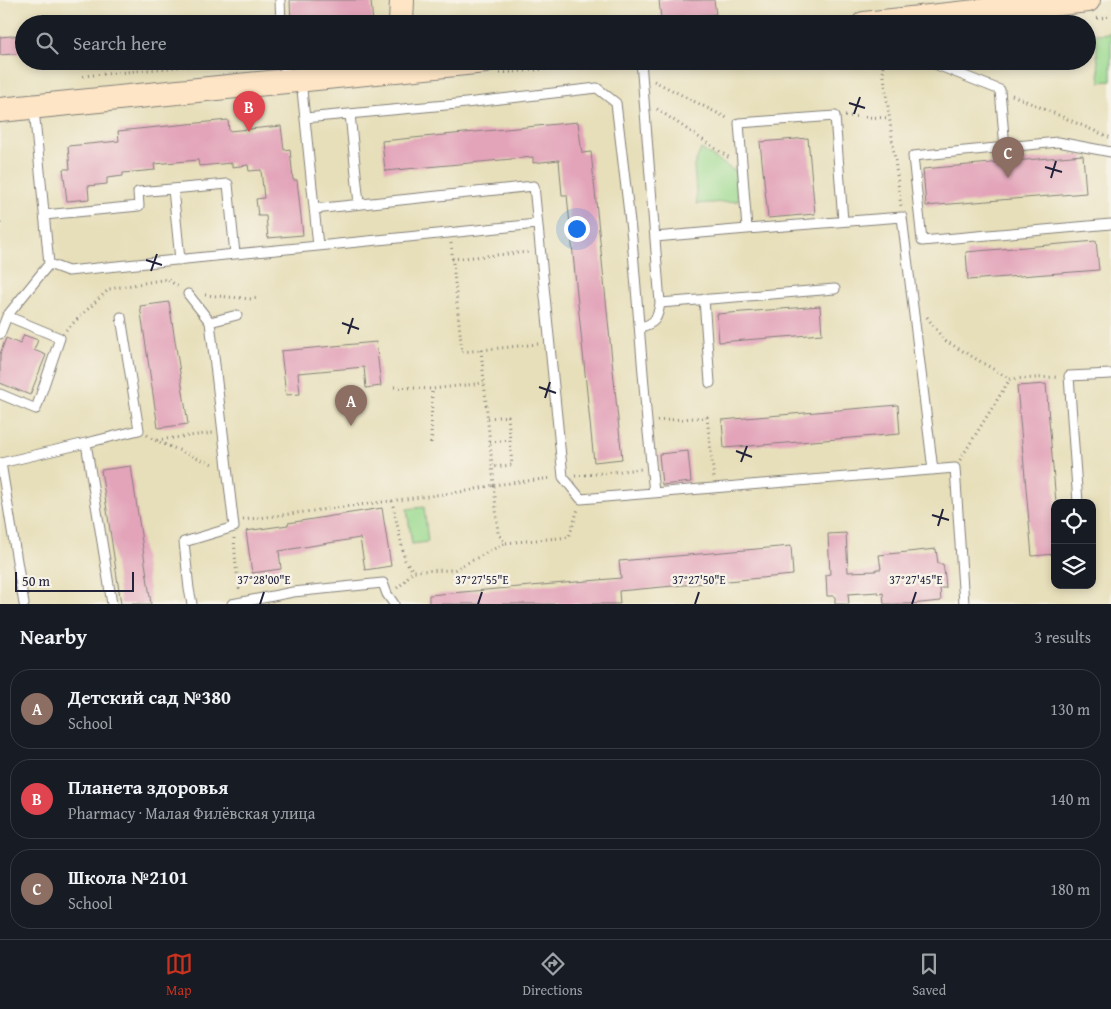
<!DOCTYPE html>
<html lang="en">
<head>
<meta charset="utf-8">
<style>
  body { margin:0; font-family:"Gentium Book Plus",serif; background:#242831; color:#f1f3f6 }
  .controls { position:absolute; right:15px; bottom:15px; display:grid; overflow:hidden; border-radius:10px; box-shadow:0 2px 8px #0003 }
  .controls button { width:45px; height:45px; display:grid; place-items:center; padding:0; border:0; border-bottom:1px solid #363941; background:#171b24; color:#f1f3f6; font:25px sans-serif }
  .scale { position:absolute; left:15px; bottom:12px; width:119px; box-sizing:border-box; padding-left:5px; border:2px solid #22223b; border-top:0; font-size:14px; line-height:18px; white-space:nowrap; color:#22223b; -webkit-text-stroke:4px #f7f3e8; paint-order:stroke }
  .you { position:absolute; left:576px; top:228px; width:18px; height:18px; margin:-12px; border:4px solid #fff; border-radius:50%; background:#1a73e8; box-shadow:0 0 0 8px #1a73e833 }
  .badge { display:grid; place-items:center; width:32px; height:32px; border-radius:50%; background:#c8321e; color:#fff; font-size:16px; font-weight:700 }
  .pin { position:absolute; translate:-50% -41px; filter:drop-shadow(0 1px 2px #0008) }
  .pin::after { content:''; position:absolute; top:26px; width:18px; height:15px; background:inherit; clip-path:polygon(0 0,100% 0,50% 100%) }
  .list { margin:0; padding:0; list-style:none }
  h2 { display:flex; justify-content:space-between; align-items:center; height:65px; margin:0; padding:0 20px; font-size:21px }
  h2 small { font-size:16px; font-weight:400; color:#9ea1a6 }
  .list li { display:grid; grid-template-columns:32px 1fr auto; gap:15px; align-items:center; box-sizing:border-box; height:80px; margin:0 10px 10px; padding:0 10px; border:1px solid #363941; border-radius:20px }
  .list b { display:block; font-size:19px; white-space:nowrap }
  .list p { margin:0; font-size:16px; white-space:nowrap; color:#9ea1a6 }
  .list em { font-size:16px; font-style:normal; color:#9ea1a6 }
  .icon { flex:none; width:28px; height:28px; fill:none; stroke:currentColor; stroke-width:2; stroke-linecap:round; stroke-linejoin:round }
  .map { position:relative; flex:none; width:1111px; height:604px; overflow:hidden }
  .search { position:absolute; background:#171b24; box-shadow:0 2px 8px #0003; left:15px; right:15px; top:15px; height:55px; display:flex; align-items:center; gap:12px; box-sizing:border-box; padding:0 18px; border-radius:28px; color:#9ea1a6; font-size:19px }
  .sheet { height:335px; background:#171b24 }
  nav { display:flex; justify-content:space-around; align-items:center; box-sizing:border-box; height:70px; border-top:1px solid #363941; background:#171b24; font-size:14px; color:#9ea1a6 }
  nav a { display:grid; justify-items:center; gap:2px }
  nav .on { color:#c8321e }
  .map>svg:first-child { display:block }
</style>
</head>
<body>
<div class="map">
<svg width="1111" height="604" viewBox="0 0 1111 604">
  <rect width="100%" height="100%" fill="#f7f3e8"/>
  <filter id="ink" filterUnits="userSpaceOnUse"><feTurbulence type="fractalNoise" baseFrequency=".02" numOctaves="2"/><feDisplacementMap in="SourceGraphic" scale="10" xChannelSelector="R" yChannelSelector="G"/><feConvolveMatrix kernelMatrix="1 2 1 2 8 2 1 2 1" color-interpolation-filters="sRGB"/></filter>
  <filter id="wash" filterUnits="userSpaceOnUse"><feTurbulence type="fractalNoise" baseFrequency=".0096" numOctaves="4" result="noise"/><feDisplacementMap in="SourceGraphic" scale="20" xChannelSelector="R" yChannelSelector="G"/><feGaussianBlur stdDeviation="1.12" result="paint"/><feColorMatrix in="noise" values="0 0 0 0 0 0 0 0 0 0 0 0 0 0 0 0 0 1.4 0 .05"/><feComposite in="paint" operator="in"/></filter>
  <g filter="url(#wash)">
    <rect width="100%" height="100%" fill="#e7dfba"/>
    <!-- green -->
    <path fill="#9bda8f" stroke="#5e7e65" d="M1111,33V81L1100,82L1095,34Z
      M701,149L736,172L738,201L697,204L694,166Z
      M424,507L428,542L412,544L407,509Z"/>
    <g id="blocks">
      <!-- building -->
      <path fill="#e3a4ba" d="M290,0H371L373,24H291Z
        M659,0H714L716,14L661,19Z
        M24,35V53L0,55V37Z
        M228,120L229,131L281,126L284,150L290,149L293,180H297L303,235L268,238L266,216H258L256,199L264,198L261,170L249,171L248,165L232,167V163L199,166L198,160L154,164L155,170L123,173V176L107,178V184L88,186L89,199L67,201L63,169H70L68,146L119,141L118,131Z
        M578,122L582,153L591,152L622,459L594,462L567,195H562L559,160L533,163V157L385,171L382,141Z
        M808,138L815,214L768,218L760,142Z
        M1083,155L1086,193L926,206L923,169Z
        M1096,241L1099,270L968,280L966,252Z
        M169,302L188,424L158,428L140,306Z
        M820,306L822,334L719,342L717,314Z
        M24,335L38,340L34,350L46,355L30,395L0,383V354L6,338L20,344Z
        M376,342L381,386L366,388L364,367L298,373L300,394L286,395L281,351Z
        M1046,384L1056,503H1055V554L1032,556L1017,386Z
        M898,405L900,434L724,448L722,420Z
        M688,451L691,482L662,485L659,454Z
        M131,466L151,604H121L101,470Z
        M382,508L391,566L365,570L360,538L279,551L281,569L252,573L246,531L288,525V523Z
        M846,533L848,572L876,571V569H881L879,555L936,549L938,564H943L945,577L946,588H940L941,601L910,604H884L883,593L879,594L878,592L848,594L849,604H835V596H827L826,575L830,574L828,534Z
        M791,546L793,575L619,591L620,604H429V595L621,578L619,561Z"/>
    </g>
  </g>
  <g filter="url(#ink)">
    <use href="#blocks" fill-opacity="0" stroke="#84807a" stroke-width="1"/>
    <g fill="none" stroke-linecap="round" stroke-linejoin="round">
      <!-- lane casing -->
      <g stroke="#84807a" stroke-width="11">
        <path id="lane" d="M280,0L281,24
          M284,61L287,81
          M927,61L1000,90L1005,148
          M34,109L49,264L68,271L235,254
          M350,114L359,204
          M305,118L457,104L597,88L616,103L632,239L647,422L654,493
          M1111,152L1058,142L913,156L922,241L1111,224
          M173,189L180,260
          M314,209L534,186L563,477L581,499L955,468L964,604
          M44,215L139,206L138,192L228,184L235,254L318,246L301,80
          M747,229L739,123L835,116L843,221
          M655,237L747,229L902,217L933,470
          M318,246L537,224
          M188,294L210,322L237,315
          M704,299L710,383
          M660,303L835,289
          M7,316L49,264
          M640,327C655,324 658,318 660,303L641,61
          M0,334L7,316L60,338L36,409L0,394
          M1078,503L1069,376L1111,374
          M24,604L1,463L86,443
          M112,604L86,443L139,430L121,317
          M192,604L189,589L184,542L234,527L210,322
          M232,604L293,592L383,583L387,594L394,604"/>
      </g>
      <!-- secondary casing -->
      <g stroke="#84807a" stroke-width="26">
        <path id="secondary" d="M401,24L402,0
          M864,24L1088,0
          M0,110L485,61"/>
      </g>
      <!-- path -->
      <path stroke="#84807a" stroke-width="3" stroke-dasharray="1 4" stroke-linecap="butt" d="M1097,18L1111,17
        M882,61L901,206
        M500,73L630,62
        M83,76L242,61
        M654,81L729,119
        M1012,95L1111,138
        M657,109L731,159
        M845,116L889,118
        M0,223L3,220
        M451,243L462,352L538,344
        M452,259L529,252
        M205,295L252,299L259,297
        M927,317L944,340L1010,379L1058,377
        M66,330L109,289L167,279L180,288
        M481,350L494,485L552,478
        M394,387L432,389L484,383
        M488,418L508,416L512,465L492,467
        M657,421L707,417L714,478
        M147,435L154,440L215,465
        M157,440L213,433
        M490,442L510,440
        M431,443L432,389
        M960,460L1010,379
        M575,476L641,469
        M392,501L405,560L413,571
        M243,520L467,491L494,485L498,533L505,543L569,537L578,509
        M234,538L236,567L240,592
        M397,588L402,584L413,571L454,570L505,543"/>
      <!-- lane -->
      <use href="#lane" stroke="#fff" stroke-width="9"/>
      <!-- secondary -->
      <use href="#secondary" stroke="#fde5c5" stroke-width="24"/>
    </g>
  </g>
  <!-- ticks -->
  <path fill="none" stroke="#22223b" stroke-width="2" d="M849,103L865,108M854,114L860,97M1045,167L1062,172M1051,178L1056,161M146,260L162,265M151,271L157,254M342,323L359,329M348,334L353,318M539,387L556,393M545,398L550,382M736,451L752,457M741,462L747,446M932,515L949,520M938,526L943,509M260,604L264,592M478,604L482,592M695,604L699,592M912,604L916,592"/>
  <g font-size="12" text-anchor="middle" fill="#22223b" stroke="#f7f3e8" stroke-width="5" stroke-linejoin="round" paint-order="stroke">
    <text x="264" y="584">37°28'00"E</text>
    <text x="482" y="584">37°27'55"E</text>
    <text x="699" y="584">37°27'50"E</text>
    <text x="916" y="584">37°27'45"E</text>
  </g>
</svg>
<div class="controls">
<button><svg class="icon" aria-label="locate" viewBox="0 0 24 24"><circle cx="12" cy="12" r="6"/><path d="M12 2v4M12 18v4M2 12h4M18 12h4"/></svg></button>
<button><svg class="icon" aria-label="layers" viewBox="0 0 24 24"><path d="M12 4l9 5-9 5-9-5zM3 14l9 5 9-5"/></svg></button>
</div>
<div class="scale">50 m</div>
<div class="you"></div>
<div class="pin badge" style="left:351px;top:426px;background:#8d6e63">A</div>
<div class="pin badge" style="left:249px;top:132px;background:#e0444e">B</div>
<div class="pin badge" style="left:1008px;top:178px;background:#8d6e63">C</div>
<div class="search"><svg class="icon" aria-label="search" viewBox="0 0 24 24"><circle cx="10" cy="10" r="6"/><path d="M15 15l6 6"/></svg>Search here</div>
</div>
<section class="sheet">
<h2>Nearby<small>3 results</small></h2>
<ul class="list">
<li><span class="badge" style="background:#8d6e63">A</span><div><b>Детский сад №380</b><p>School</p></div><em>130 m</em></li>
<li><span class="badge" style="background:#e0444e">B</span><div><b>Планета здоровья</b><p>Pharmacy · Малая Филёвская улица</p></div><em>140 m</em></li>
<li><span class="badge" style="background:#8d6e63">C</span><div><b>Школа №2101</b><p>School</p></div><em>180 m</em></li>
</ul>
</section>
<nav>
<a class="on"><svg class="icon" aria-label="map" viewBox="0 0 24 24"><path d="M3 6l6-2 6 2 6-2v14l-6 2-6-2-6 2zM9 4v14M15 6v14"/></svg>Map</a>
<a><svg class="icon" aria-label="directions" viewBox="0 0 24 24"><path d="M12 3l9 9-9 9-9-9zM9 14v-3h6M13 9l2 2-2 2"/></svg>Directions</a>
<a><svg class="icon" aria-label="saved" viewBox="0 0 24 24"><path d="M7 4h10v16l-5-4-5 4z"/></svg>Saved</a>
</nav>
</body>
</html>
